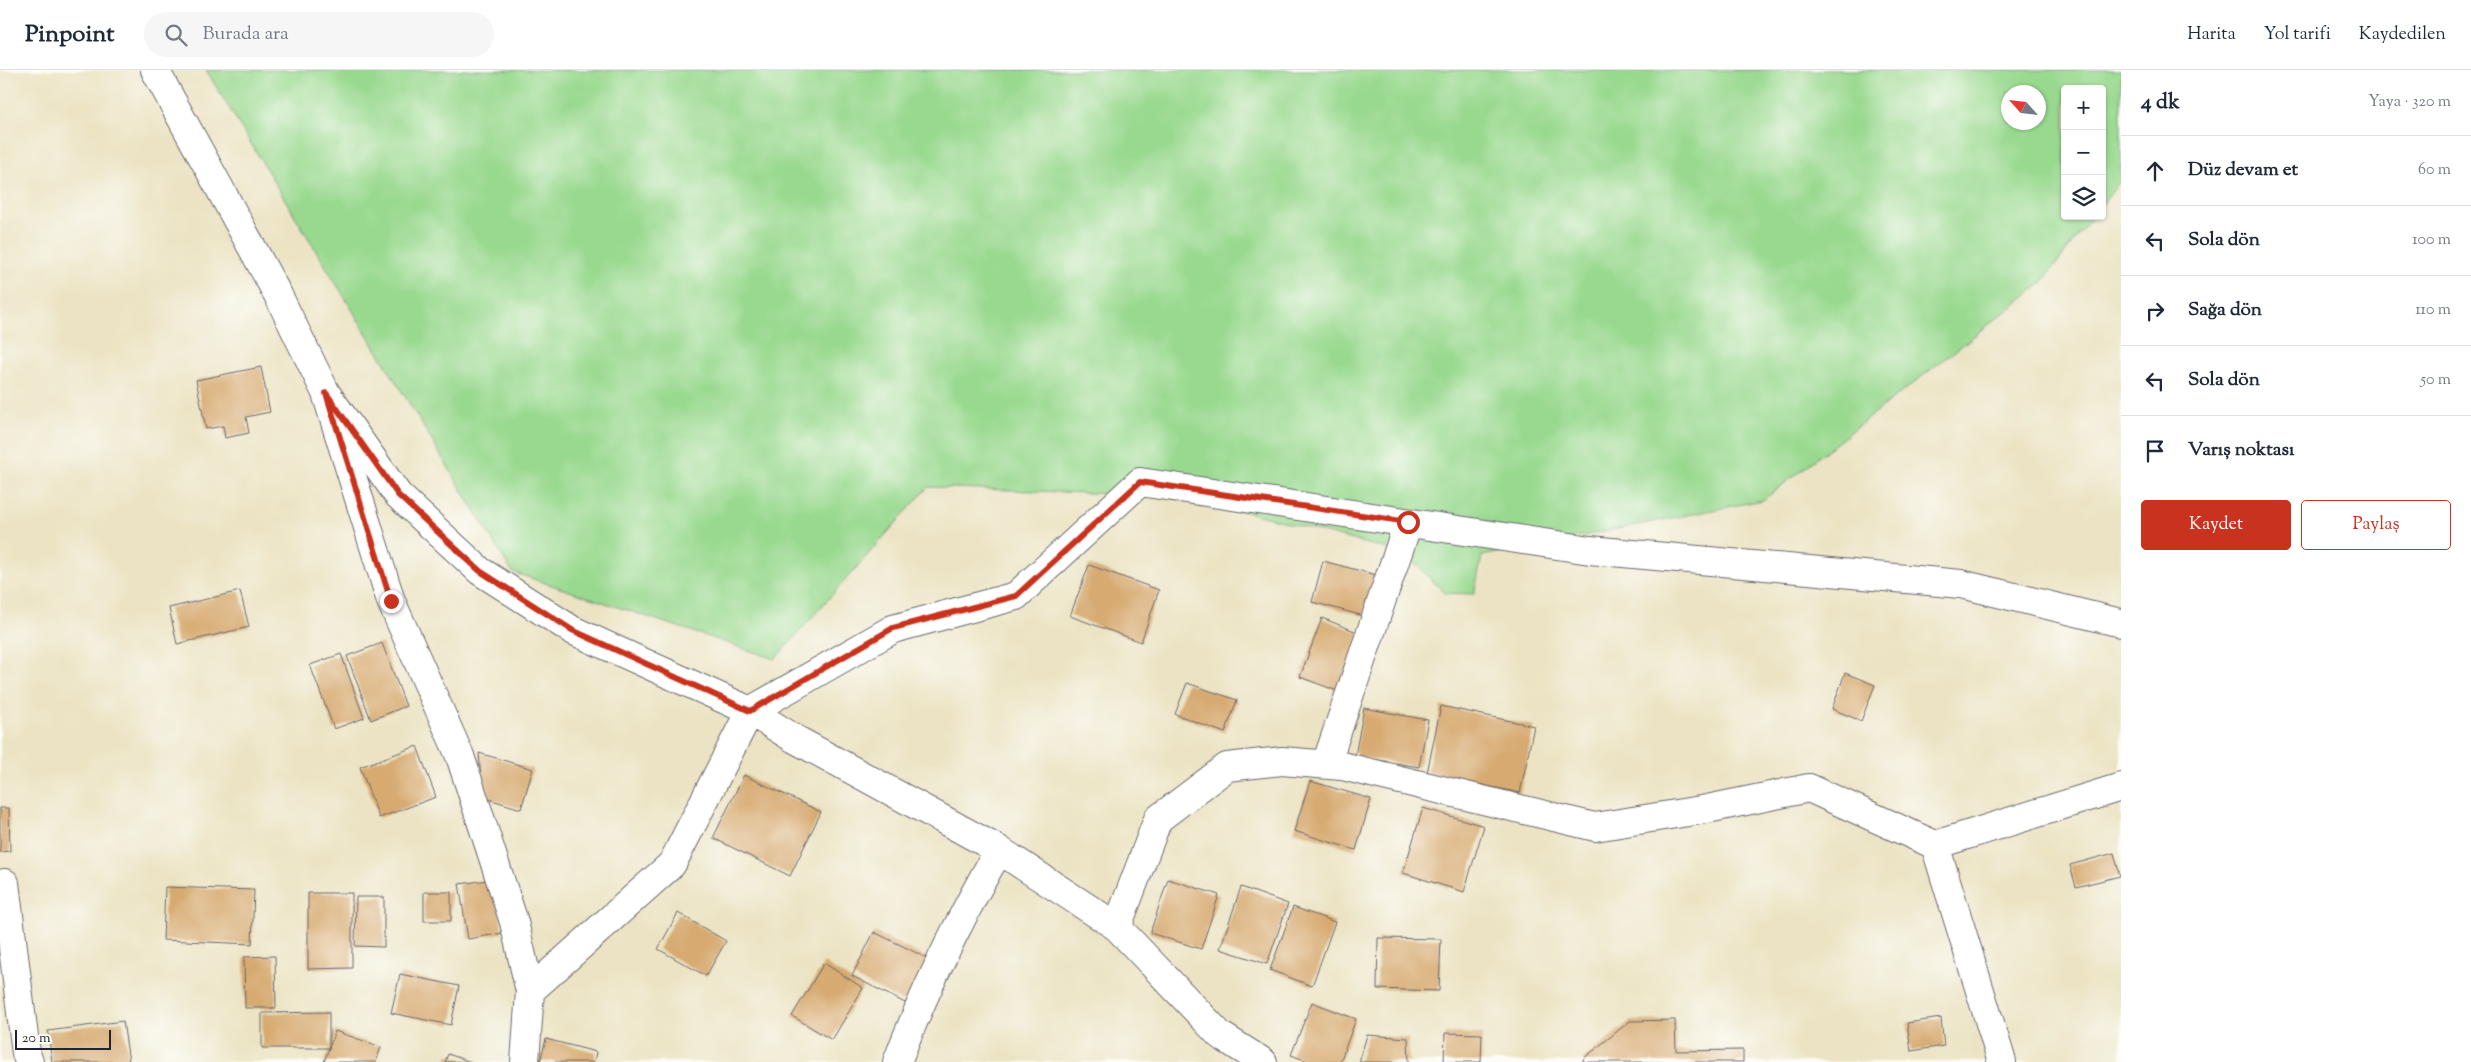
<!DOCTYPE html>
<html lang="tr">
<head>
<meta charset="utf-8">
<style>
  body { margin:0; font-family:"Sorts Mill Goudy",serif; background:#f6f6f7; color:#1f2937 }
  .controls { position:absolute; right:15px; top:15px; display:grid; overflow:hidden; border-radius:5px; box-shadow:0 1px 4px #0004 }
  .controls button { width:45px; height:45px; display:grid; place-items:center; padding:0; border:0; border-bottom:1px solid #e0e1e3; background:#fff; color:#1f2937; font:25px sans-serif }
  .compass { position:absolute; left:2001px; top:15px; width:45px; height:45px; border-radius:50%; background:#fff; box-shadow:0 1px 4px #0004; rotate:297deg }
  .scale { position:absolute; left:15px; bottom:12px; width:96px; box-sizing:border-box; padding-left:5px; border:2px solid #22223b; border-top:0; font-size:14px; line-height:18px; white-space:nowrap; color:#22223b; -webkit-text-stroke:4px #fdfcf7; paint-order:stroke }
  .stop { position:absolute; width:15px; height:15px; margin:-11px; border:4px solid #c8321e; border-radius:50%; background:#fff }
  .stop.end { background:#c8321e; border-color:#fff; box-shadow:0 1px 5px #0008 }
  .list { margin:0; padding:0; list-style:none }
  h2 { display:flex; justify-content:space-between; align-items:center; height:65px; margin:0; padding:0 20px; font-size:21px }
  h2 small { font-size:16px; font-weight:400; color:#747a83 }
  .list li { display:grid; grid-template-columns:32px 1fr auto; gap:15px; align-items:center; box-sizing:border-box; height:70px; padding:0 20px; border-top:1px solid #e0e1e3 }
  .list b { display:block; font-size:19px; white-space:nowrap }
  .list em { font-size:16px; font-style:normal; color:#747a83 }
  .actions { display:flex; gap:10px; padding:15px 20px }
  .actions a { flex:1; padding:11px 0; border:1px solid #c8321e; border-radius:5px; text-align:center; font-size:18px; color:#c8321e }
  .actions .main { background:#c8321e; color:#fff }
  .icon { flex:none; width:28px; height:28px; fill:none; stroke:currentColor; stroke-width:2; stroke-linecap:round; stroke-linejoin:round }
  .map { position:relative; flex:none; width:2121px; height:992px; overflow:hidden }
  header { display:flex; align-items:center; gap:30px; box-sizing:border-box; height:70px; padding:0 25px; background:#fff; border-bottom:1px solid #e0e1e3 }
  header strong { font-size:24px }
  nav { display:flex; gap:28px; margin-inline-start:auto; font-size:18px }
  .search { width:350px; height:45px; background:#f6f6f7; display:flex; align-items:center; gap:12px; box-sizing:border-box; padding:0 18px; border-radius:28px; color:#747a83; font-size:19px }
  main { display:flex }
  aside { flex:1; background:#fff }
  .map>svg:first-child { display:block }
</style>
</head>
<body>
<header>
<strong>Pinpoint</strong>
<div class="search"><svg class="icon" aria-label="search" viewBox="0 0 24 24"><circle cx="10" cy="10" r="6"/><path d="M15 15l6 6"/></svg>Burada ara</div>
<nav><a>Harita</a><a>Yol tarifi</a><a>Kaydedilen</a></nav>
</header>
<main>
<div class="map">
<svg width="2121" height="992" viewBox="0 0 2121 992">
  <rect width="100%" height="100%" fill="#fdfcf7"/>
  <filter id="ink" filterUnits="userSpaceOnUse"><feTurbulence type="fractalNoise" baseFrequency=".02" numOctaves="2"/><feDisplacementMap in="SourceGraphic" scale="10" xChannelSelector="R" yChannelSelector="G"/><feConvolveMatrix kernelMatrix="1 2 1 2 8 2 1 2 1" color-interpolation-filters="sRGB"/></filter>
  <filter id="wash" filterUnits="userSpaceOnUse"><feTurbulence type="fractalNoise" baseFrequency=".0096" numOctaves="4" result="noise"/><feDisplacementMap in="SourceGraphic" scale="20" xChannelSelector="R" yChannelSelector="G"/><feGaussianBlur stdDeviation="1.12" result="paint"/><feColorMatrix in="noise" values="0 0 0 0 0 0 0 0 0 0 0 0 0 0 0 0 0 1.4 0 .05"/><feComposite in="paint" operator="in"/></filter>
  <g filter="url(#wash)">
    <rect width="100%" height="100%" fill="#ebe3c3"/>
    <!-- green -->
    <path fill="#99d98f" stroke="#5e7e65" fill-rule="evenodd" d="M206,0H2121V110L2102,135V19H2065V146H2093L2041,214L1763,430L1482,486L1474,524L1445,523L1405,484L1251,443L1164,426L928,417L775,589L512,502ZM2008,22H2038V52H2008Z"/>
    <g id="blocks">
      <!-- building -->
      <path fill="#d7aa71" d="M261,297L270,342L246,347L249,363L225,368L223,356L206,359L196,310Z
        M1323,491L1376,505L1364,546L1312,532Z
        M1089,495L1159,520L1141,572L1070,546Z
        M240,521L249,557L177,574L169,538Z
        M1322,548L1362,564L1340,622L1300,607Z
        M382,573L406,636L371,650L347,586Z
        M341,584L364,648L334,659L310,595Z
        M1845,603L1875,615L1861,651L1832,639Z
        M1187,613L1237,630L1225,663L1175,644Z
        M1441,636L1534,656L1520,723L1427,703Z
        M1364,638L1428,650L1419,697L1355,686Z
        M417,676L436,727L379,748L360,697Z
        M479,683L533,699L521,739L482,727Z
        M744,705L821,742L790,806L713,768Z
        M1310,711L1371,729L1356,780L1294,761Z
        M0,738H9L10,781L0,782Z
        M1423,738L1484,756L1464,822L1403,803Z
        M2114,783L2120,806L2076,817L2070,795Z
        M495,809L503,863L468,869L459,814Z
        M1168,809L1219,825L1201,879L1150,863Z
        M165,817L254,820L252,874L163,870Z
        M1241,817L1288,834L1267,894L1220,879Z
        M424,822H451V851H424Z
        M308,823H352V898L308,899Z
        M356,827H384V877L355,876Z
        M1293,837L1335,852L1312,916L1270,900Z
        M678,843L726,871L706,906L658,879Z
        M874,862L931,890L909,935L852,906Z
        M1378,868L1441,869L1439,921L1377,919Z
        M275,886L276,938H245L244,887Z
        M824,893L863,918L832,970L792,946Z
        M400,904L459,916L451,955L391,943Z
        M1312,932L1356,949L1340,992H1310L1291,985Z
        M329,942V978L335,961L381,977L376,992H324L329,978H262V943Z
        M1941,948L1944,976L1911,981L1907,953Z
        M1675,950L1676,981L1743,980V992H1583V989L1630,951Z
        M123,951L129,992H52L48,961Z
        M1445,963L1482,964L1481,992H1444Z
        M1367,965L1408,968L1409,992H1359Z
        M546,969L596,982L594,992H540Z
        M448,984L471,992H445Z"/>
    </g>
  </g>
  <g filter="url(#ink)">
    <use href="#blocks" fill-opacity="0" stroke="#68666b" stroke-width="1"/>
    <g fill="none" stroke-linecap="round" stroke-linejoin="round">
      <!-- minor casing -->
      <g stroke="#68666b" stroke-width="30">
        <path id="minor" d="M155,0L278,225L326,323L391,531L460,686L514,852L530,921L525,992
          M326,323L398,425L480,501L572,560L750,641L795,669L999,780L1117,857L1220,965L1263,992
          M1326,694L1408,453
          M1935,775L2121,717
          M5,813L26,983L29,992
          M1117,857L1158,749L1227,697L1282,691L1342,696L1595,757L1707,739L1809,718L1935,775L2002,992
          M530,921L672,794L750,641L893,559L1016,526L1140,412L1590,480L1961,514L2121,553
          M897,992C925,919 960,848 999,780"/>
      </g>
      <!-- minor -->
      <use href="#minor" stroke="#fff" stroke-width="28"/>
    </g>
  </g>
  <g fill="none" stroke-linecap="round" stroke-linejoin="round" filter="url(#ink)">
    <!-- route -->
    <path stroke="#c8321e" stroke-width="6" d="M391,531L326,323L398,425L480,501L572,560L750,641L893,558L1016,526L1140,412L1408,452"/>
  </g>
</svg>
<div class="controls">
<button>+</button>
<button>−</button>
<button><svg class="icon" aria-label="layers" viewBox="0 0 24 24"><path d="M12 4l9 5-9 5-9-5zM3 14l9 5 9-5"/></svg></button>
</div>
<svg class="compass" viewBox="-18 -18 36 36"><path d="M0-13l5 13h-10z" fill="#e53935"/><path d="M0 13l5-13h-10z" fill="#747a83"/></svg>
<div class="scale">20 m</div>
<div class="stop" style="left:1408px;top:452px"></div>
<div class="stop end" style="left:391px;top:531px"></div>
</div>
<aside>
<h2>4 dk<small>Yaya · 320 m</small></h2>
<ul class="list">
<li><svg class="icon" aria-label="ahead" viewBox="0 0 24 24"><path d="M12 20V5M6 11l6-6 6 6"/></svg><div><b>Düz devam et</b></div><em>60 m</em></li>
<li><svg class="icon" aria-label="left" viewBox="0 0 24 24"><path d="M17 20v-9H6M10 6l-5 5 5 5"/></svg><div><b>Sola dön</b></div><em>100 m</em></li>
<li><svg class="icon" aria-label="right" viewBox="0 0 24 24"><path d="M7 20v-9h11M14 6l5 5-5 5"/></svg><div><b>Sağa dön</b></div><em>110 m</em></li>
<li><svg class="icon" aria-label="left" viewBox="0 0 24 24"><path d="M17 20v-9H6M10 6l-5 5 5 5"/></svg><div><b>Sola dön</b></div><em>50 m</em></li>
<li><svg class="icon" aria-label="arrive" viewBox="0 0 24 24"><path d="M6 21V4h12l-3 4 3 4H6"/></svg><div><b>Varış noktası</b></div></li>
</ul>
<div class="actions"><a class="main">Kaydet</a><a>Paylaş</a></div>
</aside>
</main>
</body>
</html>
